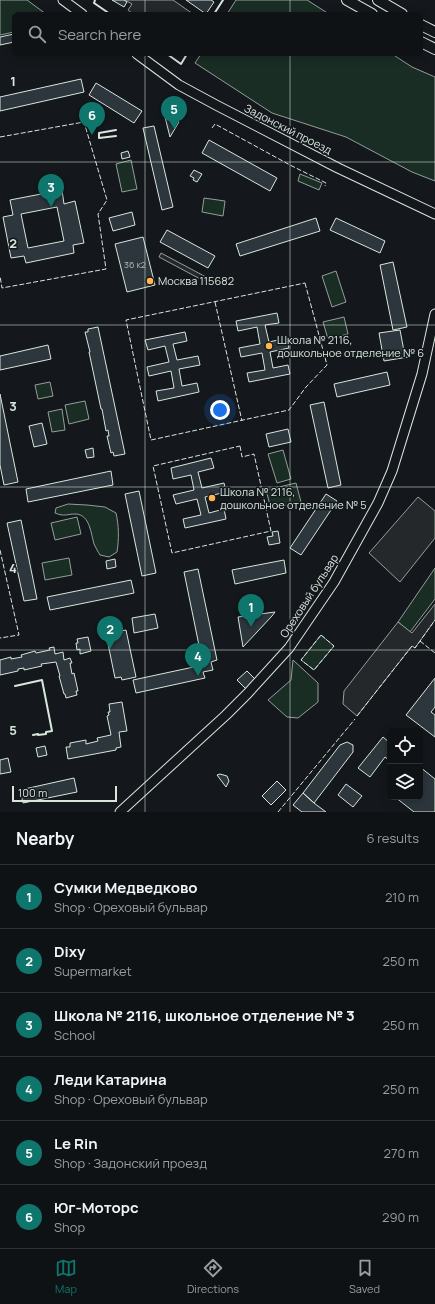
<!DOCTYPE html>
<html lang="en">
<head>
<meta charset="utf-8">
<style>
  body { margin:0; font-family:Manrope,sans-serif; background:#181b1e; color:#f1f3f6 }
  .controls { position:absolute; right:12px; bottom:12px; display:grid; overflow:hidden; border-radius:6px; box-shadow:0 2px 10px #0003 }
  .controls button { width:36px; height:36px; display:grid; place-items:center; padding:0; border:0; border-bottom:1px solid #2f3234; background:#0f1215; color:#f1f3f6; font:20px sans-serif }
  .scale { position:absolute; left:12px; bottom:10px; width:105px; box-sizing:border-box; padding-left:4px; border:2px solid #d8e6dc; border-top:0; font-size:11px; line-height:14px; white-space:nowrap; color:#d8e6dc; -webkit-text-stroke:3px #14181c; paint-order:stroke }
  .you { position:absolute; left:220px; top:410px; width:14px; height:14px; margin:-10px; border:3px solid #fff; border-radius:50%; background:#1a73e8; box-shadow:0 0 0 6px #1a73e833 }
  .badge { display:grid; place-items:center; width:26px; height:26px; border-radius:50%; background:#0f766e; color:#fff; font-size:13px; font-weight:700 }
  .pin { position:absolute; translate:-50% -33px; filter:drop-shadow(0 1px 2px #0008) }
  .pin::after { content:''; position:absolute; top:21px; width:14px; height:12px; background:inherit; clip-path:polygon(0 0,100% 0,50% 100%) }
  .list { margin:0; padding:0; list-style:none }
  h2 { display:flex; justify-content:space-between; align-items:center; height:52px; margin:0; padding:0 16px; font-size:17px }
  h2 small { font-size:13px; font-weight:400; color:#9b9ea0 }
  .list li { display:grid; grid-template-columns:26px 1fr auto; gap:12px; align-items:center; box-sizing:border-box; height:64px; padding:0 16px; border-top:1px solid #2f3234 }
  .list b { display:block; font-size:15px; white-space:nowrap }
  .list p { margin:0; font-size:13px; white-space:nowrap; color:#9b9ea0 }
  .list em { font-size:13px; font-style:normal; color:#9b9ea0 }
  .icon { flex:none; width:22px; height:22px; fill:none; stroke:currentColor; stroke-width:2; stroke-linecap:round; stroke-linejoin:round }
  .map { position:relative; flex:none; width:435px; height:812px; overflow:hidden }
  .search { position:absolute; background:#0f1215; box-shadow:0 2px 10px #0003; left:12px; right:12px; top:12px; height:44px; display:flex; align-items:center; gap:10px; box-sizing:border-box; padding:0 14px; border-radius:6px; color:#9b9ea0; font-size:15px }
  .sheet { height:436px; background:#0f1215 }
  nav { display:flex; justify-content:space-around; align-items:center; box-sizing:border-box; height:56px; border-top:1px solid #2f3234; background:#0f1215; font-size:11px; color:#9b9ea0 }
  nav a { display:grid; justify-items:center; gap:2px }
  nav .on { color:#0f766e }
  .map>svg:first-child { display:block }
</style>
</head>
<body>
<div class="map">
<svg width="435" height="812" viewBox="0 0 435 812">
  <rect width="100%" height="100%" fill="#14181c"/>
  <!-- green -->
  <path fill="#1a2d24" stroke="#939e99" d="M0,0H27L46,14H14V32L0,35Z
    M236,0H307L329,14H227Z
    M201,54H392L412,67L435,77V181L412,172L346,137L272,113L195,63Z
    M131,160L137,189L122,192L116,164Z
    M300,174L322,183L319,190L298,181Z
    M204,198L225,201L223,216L202,212Z
    M336,271L346,302L332,307L322,276Z
    M344,317L348,334L328,339L323,322Z
    M50,382L53,396L38,399L35,385Z
    M85,401L89,419L69,424L65,405Z
    M62,409L65,430L52,432L48,412Z
    M283,450L291,479L277,483L268,454Z
    M296,483L301,502L271,509L266,490Z
    M68,504L87,505L105,507L116,513C119,526 119,539 117,552L109,557L100,555C98,552 96,548 94,544C91,534 90,515 76,514C66,514 65,517 55,513L56,508Z
    M77,517L81,534L55,540L51,523Z
    M69,558L72,575L45,580L42,563Z
    M435,568V599L410,632L398,622Z
    M321,635L334,646L314,670L301,660Z
    M293,660L318,683V702L298,718L287,717L268,700L291,680Z"/>
  <!-- parking -->
  <path fill="#24282b" stroke="#939e99" d="M125,0H173L193,14H133L128,10L132,4Z
    M161,253L206,277L204,281L159,257Z
    M418,497L435,511V538L400,582L369,553Z
    M435,604V620L415,648L412,646L357,716L343,704L344,691L398,622L412,633Z"/>
  <!-- building -->
  <path fill="#2c363c" stroke="#d8e6dc" fill-rule="evenodd" d="M112,0H124L127,2L124,7Z
    M186,0H211L214,2L206,14Z
    M14,34V42L0,45V37Z
    M81,79L84,92L0,111V97Z
    M96,83L142,111L134,123L89,95Z
    M164,113L179,122L170,137Z
    M154,126L173,207L162,210L143,128Z
    M209,140L277,178L270,191L202,153Z
    M128,151L130,157L122,159L121,153Z
    M194,170L202,174L197,182L193,180L194,178L190,176Z
    M62,190L64,204L75,201L84,243L73,245L74,253L26,263L24,256L11,258L3,217L13,215L10,200ZM57,207L64,241L28,248L21,214Z
    M132,212L135,225L113,231L109,218Z
    M316,218L320,231L240,256L236,244Z
    M336,218L385,241L380,253L330,230Z
    M167,230L215,256L208,268L160,242Z
    M143,237L155,285L127,292L115,244Z
    M393,262L407,327L393,330L380,265Z
    M277,313L279,323L265,325L269,342L287,338L289,348L270,352L273,368L288,365L290,374L249,382L247,373L265,370L262,353L241,357L239,348L260,344L257,327L238,331L236,321Z
    M98,327L125,454L114,456L113,452L111,453L107,436H109L108,430L106,431L102,409H101L89,352H90L85,332H88V329Z
    M400,330L404,351H407L408,357L384,361L379,333Z
    M185,332L187,341L173,344L177,360L198,356L200,365L179,369L182,386L197,383L199,392L158,401L156,391L174,388L171,371L149,376L147,367L169,362L165,346L148,350L145,340Z
    M48,345L51,359L0,370V356Z
    M387,372L390,385L337,397L334,384Z
    M0,394L18,482L4,485L0,465Z
    M324,402L341,485L328,488L310,405Z
    M42,423L47,444L34,447L29,426Z
    M288,429L291,442L269,447L266,434Z
    M93,448L94,457L87,458L85,450Z
    M211,458L214,468L198,472L202,488L224,483L226,492L205,497L209,513L224,509L226,519L185,528L183,519L201,515L197,499L176,504L173,495L194,490L191,475L173,479L171,468Z
    M111,471L113,485L28,502L26,489Z
    M139,491L156,573L142,576L125,494Z
    M326,494L337,501L301,555L290,548Z
    M21,520L37,599L24,601L7,523Z
    M278,531L280,543L269,545L267,537L273,536L272,532Z
    M115,559L116,567L107,569L106,561Z
    M284,560L286,573L235,584L232,570Z
    M198,569L217,660L211,662L213,670L203,672L205,678L136,693L133,680L203,665L184,572Z
    M131,580L134,593L50,610L47,597Z
    M275,612L272,616L243,647L238,617Z
    M155,614L158,628L134,633L132,618Z
    M126,630L136,677L122,680L121,677L115,678L106,634Z
    M88,637L91,651L80,654V649L77,650L76,643H78L77,639Z
    M54,647L55,654L63,652L64,660L70,658L72,663H70L72,674L74,673L78,691H76L77,695L66,698L65,694H64L59,676H60L56,662L41,664L42,666L24,670V668L18,669V671L0,675V660L11,657V659L22,657L21,655L35,651L36,653L50,650L49,648Z
    M247,671L255,679L246,689L237,680Z
    M435,678V707L431,712L435,715V737L406,715Z
    M122,702L127,731L119,732L121,747L116,748V750L68,759L66,747H70V743L86,740V744L98,741L97,738L111,735L107,716L109,715L108,712H110L109,704Z
    M383,737L390,743V761L385,757L370,777L358,768Z
    M347,742L353,745V752L314,803L303,793L340,745Z
    M45,746L47,755L38,757L36,748Z
    M8,758L11,772L0,774V760Z
    M420,767L435,779V812H414L395,797H420Z
    M220,774L227,776L229,781L226,787L217,775Z
    M74,778L77,792L23,803L20,790Z
    M277,781L286,790L271,805L262,796Z
    M346,784L362,796L353,807L338,795Z
    M303,793L314,803L326,812H302L293,805Z"/>
  <g fill="none" stroke-linecap="round" stroke-linejoin="round">
    <!-- secondary casing -->
    <g stroke="#d8e6dc" stroke-width="11">
      <path id="secondary" d="M63,0L82,14
        M137,54L179,85L216,105L338,168L435,214
        M120,812L226,715L248,693L289,648L334,582L378,503L392,471L422,374L435,314"/>
    </g>
    <!-- primary casing -->
    <g stroke="#d8e6dc" stroke-width="12">
      <path id="primary" d="M347,0L372,14
        M378,0L402,14
        M421,25L435,32
        M421,42L435,49"/>
    </g>
    <!-- secondary -->
    <use href="#secondary" stroke="#14181c" stroke-width="9"/>
    <!-- primary -->
    <use href="#primary" stroke="#14181c" stroke-width="10"/>
    <!-- fence -->
    <path stroke="#d8e6dc" stroke-width="1" stroke-dasharray="5 2" stroke-linecap="butt" d="M212,128L215,124L290,165L326,183L325,186
      M0,137L84,122L107,200L98,214L106,269L2,288L0,276
      M305,283L327,365L306,387L289,410L151,440L126,320Z
      M215,302L242,421
      M240,446L242,457L254,454L271,531L172,553L153,466Z
      M0,550L19,635L0,638
      M321,635L334,646L314,670L301,660Z
      M420,641L435,653
      M357,716L412,646L415,648L435,620
      M278,812L355,719"/>
    <!-- wall -->
    <path stroke="#d8e6dc" stroke-width="2" d="M95,0L94,3L110,14
      M214,14L223,0
      M167,54L181,64L187,54
      M116,130L99,133V138L116,136
      M15,686L42,680L52,731L46,732V734L38,735V734L33,735"/>
  </g>
  <!-- grid -->
  <path fill="none" stroke="#d8e6dc" stroke-width="1" stroke-opacity="0.55" d="M145,0V14M290,0V14M145,54V812M290,54V812M0,162H435M0,325H435M0,487H435M0,650H435"/>
  <!-- markers -->
  <g fill="#ffb74d" stroke="#14181c" stroke-width="1.5">
    <circle cx="150" cy="281" r="4"/>
    <circle cx="269" cy="346" r="4"/>
    <circle cx="212" cy="498" r="4"/>
  </g>
  <g text-anchor="middle" stroke-width="3" stroke-linejoin="round" paint-order="stroke">
    <!-- number labels -->
    <g font-size="9" fill="#adbab4">
      <text x="135" y="268">36 к2</text>
    </g>
    <!-- street labels -->
    <g font-size="11" fill="#d8e6dc" stroke="#14181c">
      <text transform="translate(288 129) rotate(27)" y="4">Задонский проезд</text>
      <text transform="translate(309 596) rotate(-57)" y="4">Ореховый бульвар</text>
    </g>
    <!-- poi labels -->
    <g font-size="11" fill="#d8e6dc" stroke="#14181c" text-anchor="start">
      <text x="158" y="285">Москва 115682</text>
      <text x="277" y="344">Школа № 2116,<tspan x="277" dy="13">дошкольное отделение № 6</tspan></text>
      <text x="220" y="496">Школа № 2116,<tspan x="220" dy="13">дошкольное отделение № 5</tspan></text>
    </g>
  </g>
  <g font-size="13" text-anchor="middle" font-weight="bold" fill="#d8e6dc" stroke="#14181c" stroke-width="3" stroke-linejoin="round" paint-order="stroke">
    <text x="13" y="86">1</text>
    <text x="13" y="248">2</text>
    <text x="13" y="411">3</text>
    <text x="13" y="573">4</text>
    <text x="13" y="735">5</text>
  </g>
</svg>
<div class="controls">
<button><svg class="icon" aria-label="locate" viewBox="0 0 24 24"><circle cx="12" cy="12" r="6"/><path d="M12 2v4M12 18v4M2 12h4M18 12h4"/></svg></button>
<button><svg class="icon" aria-label="layers" viewBox="0 0 24 24"><path d="M12 4l9 5-9 5-9-5zM3 14l9 5 9-5"/></svg></button>
</div>
<div class="scale">100 m</div>
<div class="you"></div>
<div class="pin badge" style="left:251px;top:627px">1</div>
<div class="pin badge" style="left:110px;top:649px">2</div>
<div class="pin badge" style="left:51px;top:207px">3</div>
<div class="pin badge" style="left:198px;top:676px">4</div>
<div class="pin badge" style="left:174px;top:129px">5</div>
<div class="pin badge" style="left:92px;top:135px">6</div>
<div class="search"><svg class="icon" aria-label="search" viewBox="0 0 24 24"><circle cx="10" cy="10" r="6"/><path d="M15 15l6 6"/></svg>Search here</div>
</div>
<section class="sheet">
<h2>Nearby<small>6 results</small></h2>
<ul class="list">
<li><span class="badge">1</span><div><b>Сумки Медведково</b><p>Shop · Ореховый бульвар</p></div><em>210 m</em></li>
<li><span class="badge">2</span><div><b>Dixy</b><p>Supermarket</p></div><em>250 m</em></li>
<li><span class="badge">3</span><div><b>Школа № 2116, школьное отделение № 3</b><p>School</p></div><em>250 m</em></li>
<li><span class="badge">4</span><div><b>Леди Катарина</b><p>Shop · Ореховый бульвар</p></div><em>250 m</em></li>
<li><span class="badge">5</span><div><b>Le Rin</b><p>Shop · Задонский проезд</p></div><em>270 m</em></li>
<li><span class="badge">6</span><div><b>Юг-Моторс</b><p>Shop</p></div><em>290 m</em></li>
</ul>
</section>
<nav>
<a class="on"><svg class="icon" aria-label="map" viewBox="0 0 24 24"><path d="M3 6l6-2 6 2 6-2v14l-6 2-6-2-6 2zM9 4v14M15 6v14"/></svg>Map</a>
<a><svg class="icon" aria-label="directions" viewBox="0 0 24 24"><path d="M12 3l9 9-9 9-9-9zM9 14v-3h6M13 9l2 2-2 2"/></svg>Directions</a>
<a><svg class="icon" aria-label="saved" viewBox="0 0 24 24"><path d="M7 4h10v16l-5-4-5 4z"/></svg>Saved</a>
</nav>
</body>
</html>
